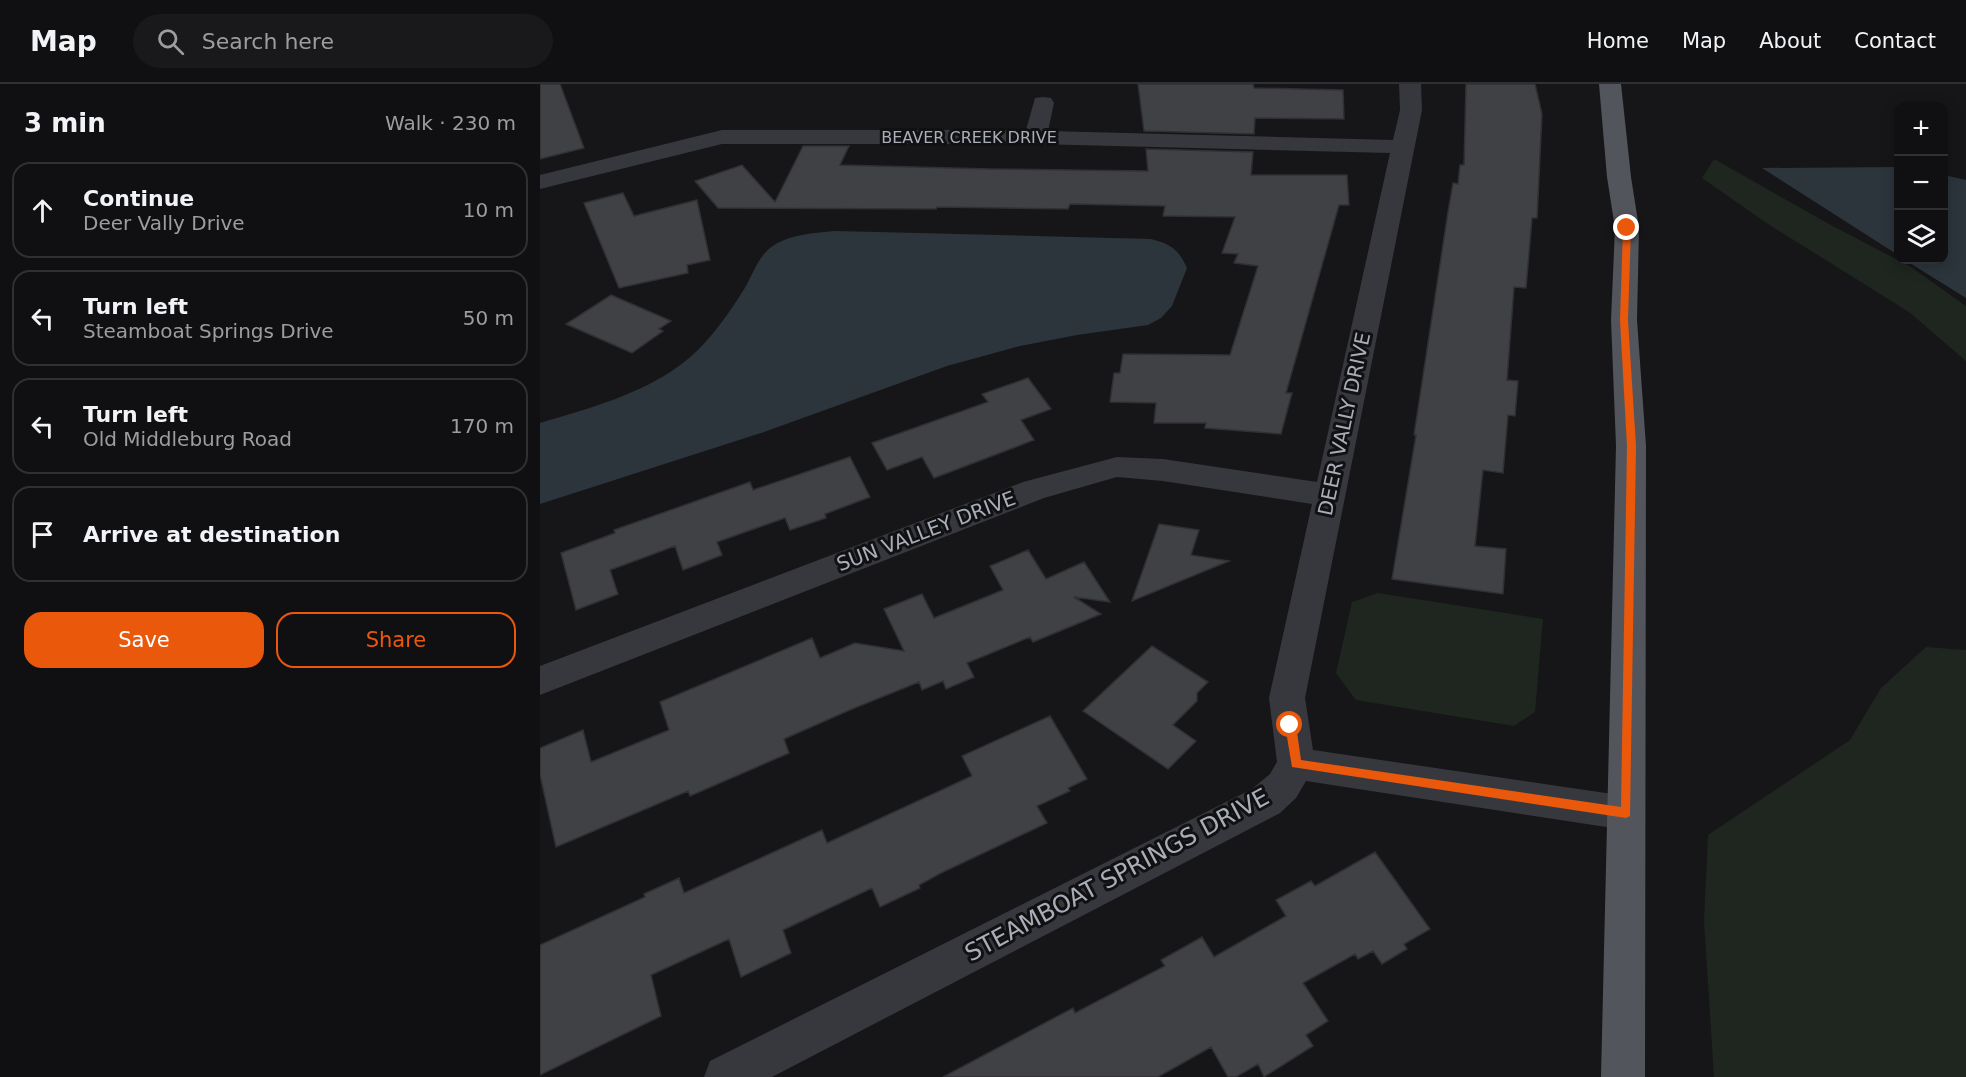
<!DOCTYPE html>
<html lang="en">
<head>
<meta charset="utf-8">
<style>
  body { margin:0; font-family:"DejaVu Sans",sans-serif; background:#19191b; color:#f1f3f6 }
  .controls { position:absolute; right:18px; top:18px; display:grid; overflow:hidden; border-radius:12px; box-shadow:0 3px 15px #0003 }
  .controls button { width:54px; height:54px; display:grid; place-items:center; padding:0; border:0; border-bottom:2px solid #303032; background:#101012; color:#f1f3f6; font:30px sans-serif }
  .stop { position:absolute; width:18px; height:18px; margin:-14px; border:4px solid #ea580c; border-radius:50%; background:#fff }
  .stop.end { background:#ea580c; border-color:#fff; box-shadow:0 2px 6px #0008 }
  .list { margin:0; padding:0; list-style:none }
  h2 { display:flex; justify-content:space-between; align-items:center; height:78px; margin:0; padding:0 24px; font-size:26px }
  h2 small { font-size:20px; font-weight:400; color:#9c9d9f }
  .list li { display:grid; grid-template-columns:39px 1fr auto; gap:18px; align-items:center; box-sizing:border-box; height:96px; margin:0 12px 12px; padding:0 12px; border:2px solid #303032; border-radius:18px }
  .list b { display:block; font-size:22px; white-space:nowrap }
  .list p { margin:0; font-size:20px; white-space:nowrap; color:#9c9d9f }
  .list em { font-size:20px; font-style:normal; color:#9c9d9f }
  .actions { display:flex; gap:12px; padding:18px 24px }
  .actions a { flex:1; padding:14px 0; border:2px solid #ea580c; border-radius:18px; text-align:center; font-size:21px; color:#ea580c }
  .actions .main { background:#ea580c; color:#fff }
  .icon { flex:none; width:33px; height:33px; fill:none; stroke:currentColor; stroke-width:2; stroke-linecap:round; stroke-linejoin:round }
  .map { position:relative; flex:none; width:1426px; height:993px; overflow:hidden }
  header { display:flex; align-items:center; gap:36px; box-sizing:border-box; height:84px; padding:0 30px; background:#101012; border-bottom:2px solid #303032 }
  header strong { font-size:28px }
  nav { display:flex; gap:33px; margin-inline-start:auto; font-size:21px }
  .search { width:420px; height:54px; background:#19191b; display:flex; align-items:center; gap:15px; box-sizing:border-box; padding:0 21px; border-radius:33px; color:#9c9d9f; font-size:22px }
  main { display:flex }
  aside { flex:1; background:#101012 }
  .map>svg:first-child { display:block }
</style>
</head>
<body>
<header>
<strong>Map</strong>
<div class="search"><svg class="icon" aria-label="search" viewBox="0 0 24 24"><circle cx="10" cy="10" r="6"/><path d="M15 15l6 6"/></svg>Search here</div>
<nav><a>Home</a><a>Map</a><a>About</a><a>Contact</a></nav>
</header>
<main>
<aside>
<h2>3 min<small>Walk · 230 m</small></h2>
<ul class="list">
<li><svg class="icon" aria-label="ahead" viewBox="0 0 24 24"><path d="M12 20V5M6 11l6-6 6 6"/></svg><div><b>Continue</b><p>Deer Vally Drive</p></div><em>10 m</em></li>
<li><svg class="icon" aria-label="left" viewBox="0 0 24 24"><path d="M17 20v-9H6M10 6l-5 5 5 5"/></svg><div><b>Turn left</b><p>Steamboat Springs Drive</p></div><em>50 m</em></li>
<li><svg class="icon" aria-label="left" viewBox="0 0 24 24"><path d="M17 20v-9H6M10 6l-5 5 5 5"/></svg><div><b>Turn left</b><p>Old Middleburg Road</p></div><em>170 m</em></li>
<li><svg class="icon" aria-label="arrive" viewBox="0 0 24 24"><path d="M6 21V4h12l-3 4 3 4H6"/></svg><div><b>Arrive at destination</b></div></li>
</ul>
<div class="actions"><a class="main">Save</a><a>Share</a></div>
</aside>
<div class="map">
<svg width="1426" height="993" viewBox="0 0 1426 993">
  <rect width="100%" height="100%" fill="#161618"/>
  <!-- green -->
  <path fill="#1e261f" d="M1174,75L1289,140L1371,183L1426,222V277L1369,228L1228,140L1162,94Z
    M838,509L1003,535L995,628L974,642L816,616L796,589L812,518Z
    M1386,563L1426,566V993H1174L1164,837L1168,751L1310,656L1341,604Z"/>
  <!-- water -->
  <path fill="#2c353c" d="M1358,83V171L1222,84Z
    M1404,91L1426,96V214L1365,176H1404Z
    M296,147L611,155C631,160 639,166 647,184L632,222L621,234L608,241L537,251L480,262L407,282L224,348L0,420V339C47,325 99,311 139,282C167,262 188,231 206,202C213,189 219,173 230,164C248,150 275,149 296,147Z"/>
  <!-- building -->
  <path fill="#404145" stroke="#303034" stroke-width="1.5" d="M0,0H20L44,64L0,75Z
    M598,0H713L714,4L803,6L804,35L715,34L714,50L604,47Z
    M926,0H995L1002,30L997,134H992L986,204L974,203L967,296L978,297L975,332L968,331L963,389L943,386L935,462L966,465L963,510L852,495L876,351H874L908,128L913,99L918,100L920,81H924Z
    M263,62H309L300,81L452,85L608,87L606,65L713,68L711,91H807L809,121H799L746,309H752L741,350L665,344L666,339H614L616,319L570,318L574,289H580L583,270L690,271L718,182L694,179L698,170L682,169L695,133L623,132L625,122L530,120L528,125L397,123L396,125L178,124L155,97L202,81L235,118Z
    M83,109L94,132L157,116L170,176L147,181L148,189L79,204L44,119Z
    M71,211L131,237L119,245L123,247L92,269L26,240Z
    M488,294L511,325L481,336L494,356L394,394L382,373L347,386L332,359L448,318L442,310Z
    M310,373L330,413L285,430L286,434L250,446L245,434L177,458L182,471L143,486L135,462L70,486L78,510L36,526L21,469L75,449L74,446L210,398L213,406Z
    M619,440L659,446L651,471L689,477L592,517Z
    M488,466L506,495L544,478L570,518L534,513L561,530L493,558L490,553L427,579L434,593L406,605L403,597L382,606L379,598L312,625L244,655L249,669L150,712L148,707L16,763L0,691V664L43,646L51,678L129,646L120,618L272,554L280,574L315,559L364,567L344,525L382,510L394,534L463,506L450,482Z
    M612,562L668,598L657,609V617L633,641L656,657L628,685L543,627Z
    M510,632L547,695L528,704L530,707L497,722L507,739L401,789L379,801L380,804L340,823L332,804L243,846L251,869L201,893L189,855L111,891L121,932L0,991V861L105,813L104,810L139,794L144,809L282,746L287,759L432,692L422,672Z
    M835,768L890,845L864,860L867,865L842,880L833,867L818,875L815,870L763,899L788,937L766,951L773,962L724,993L718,980L696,993H688L671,963L618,993H403L533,924L535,929L625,882L621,876L662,853L674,873L746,832L736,816L771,797L775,802Z"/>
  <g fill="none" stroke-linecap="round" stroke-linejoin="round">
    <!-- minor -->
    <path fill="#37383d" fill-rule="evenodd" d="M859,0H881L882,26L765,614L773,666L1086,712L1100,717L1105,729L1100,741L1086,746L766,697L756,714L740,729L232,993H164L170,977L712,705L730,690L737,678L729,614L772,420L623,397L577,393L504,414L0,611V582L483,398L577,373L623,375L777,398L850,69L495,60H182L0,105V91L182,46H486L495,14L503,13L511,14L514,19L508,47L853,56L860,26Z"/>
    <!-- major -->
    <path fill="#53555c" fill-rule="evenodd" d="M1059,0H1081L1091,93L1099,144L1097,236L1106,362L1105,993H1061L1076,362L1071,236L1075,144L1067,93Z"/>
  </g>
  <!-- route -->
  <path fill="#ea580c" d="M1087,142L1091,144L1088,236L1096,362L1090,732L1086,734L752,683L745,641L750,636L756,641L761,676L1081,723L1087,362L1080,236L1083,144Z"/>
  <g text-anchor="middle" stroke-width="6" stroke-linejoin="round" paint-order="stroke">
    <!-- far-street labels -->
    <g font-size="16" fill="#a8adb8" stroke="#111113">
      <text x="429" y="59">BEAVER CREEK DRIVE</text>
    </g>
    <!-- street labels -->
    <g font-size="20" fill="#a8adb8" stroke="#111113">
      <text transform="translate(804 340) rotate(-78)" y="7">DEER VALLY DRIVE</text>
      <text transform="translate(386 447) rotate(-21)" y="7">SUN VALLEY DRIVE</text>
    </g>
    <!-- near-street labels -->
    <g font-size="24" fill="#a8adb8" stroke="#111113">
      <text transform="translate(577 791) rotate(-28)" y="8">STEAMBOAT SPRINGS DRIVE</text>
    </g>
  </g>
</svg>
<div class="controls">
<button>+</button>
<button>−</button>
<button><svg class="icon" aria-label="layers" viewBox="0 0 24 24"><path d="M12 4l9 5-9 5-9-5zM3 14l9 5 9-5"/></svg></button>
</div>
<div class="stop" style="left:750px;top:641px"></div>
<div class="stop end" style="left:1087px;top:144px"></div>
</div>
</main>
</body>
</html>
